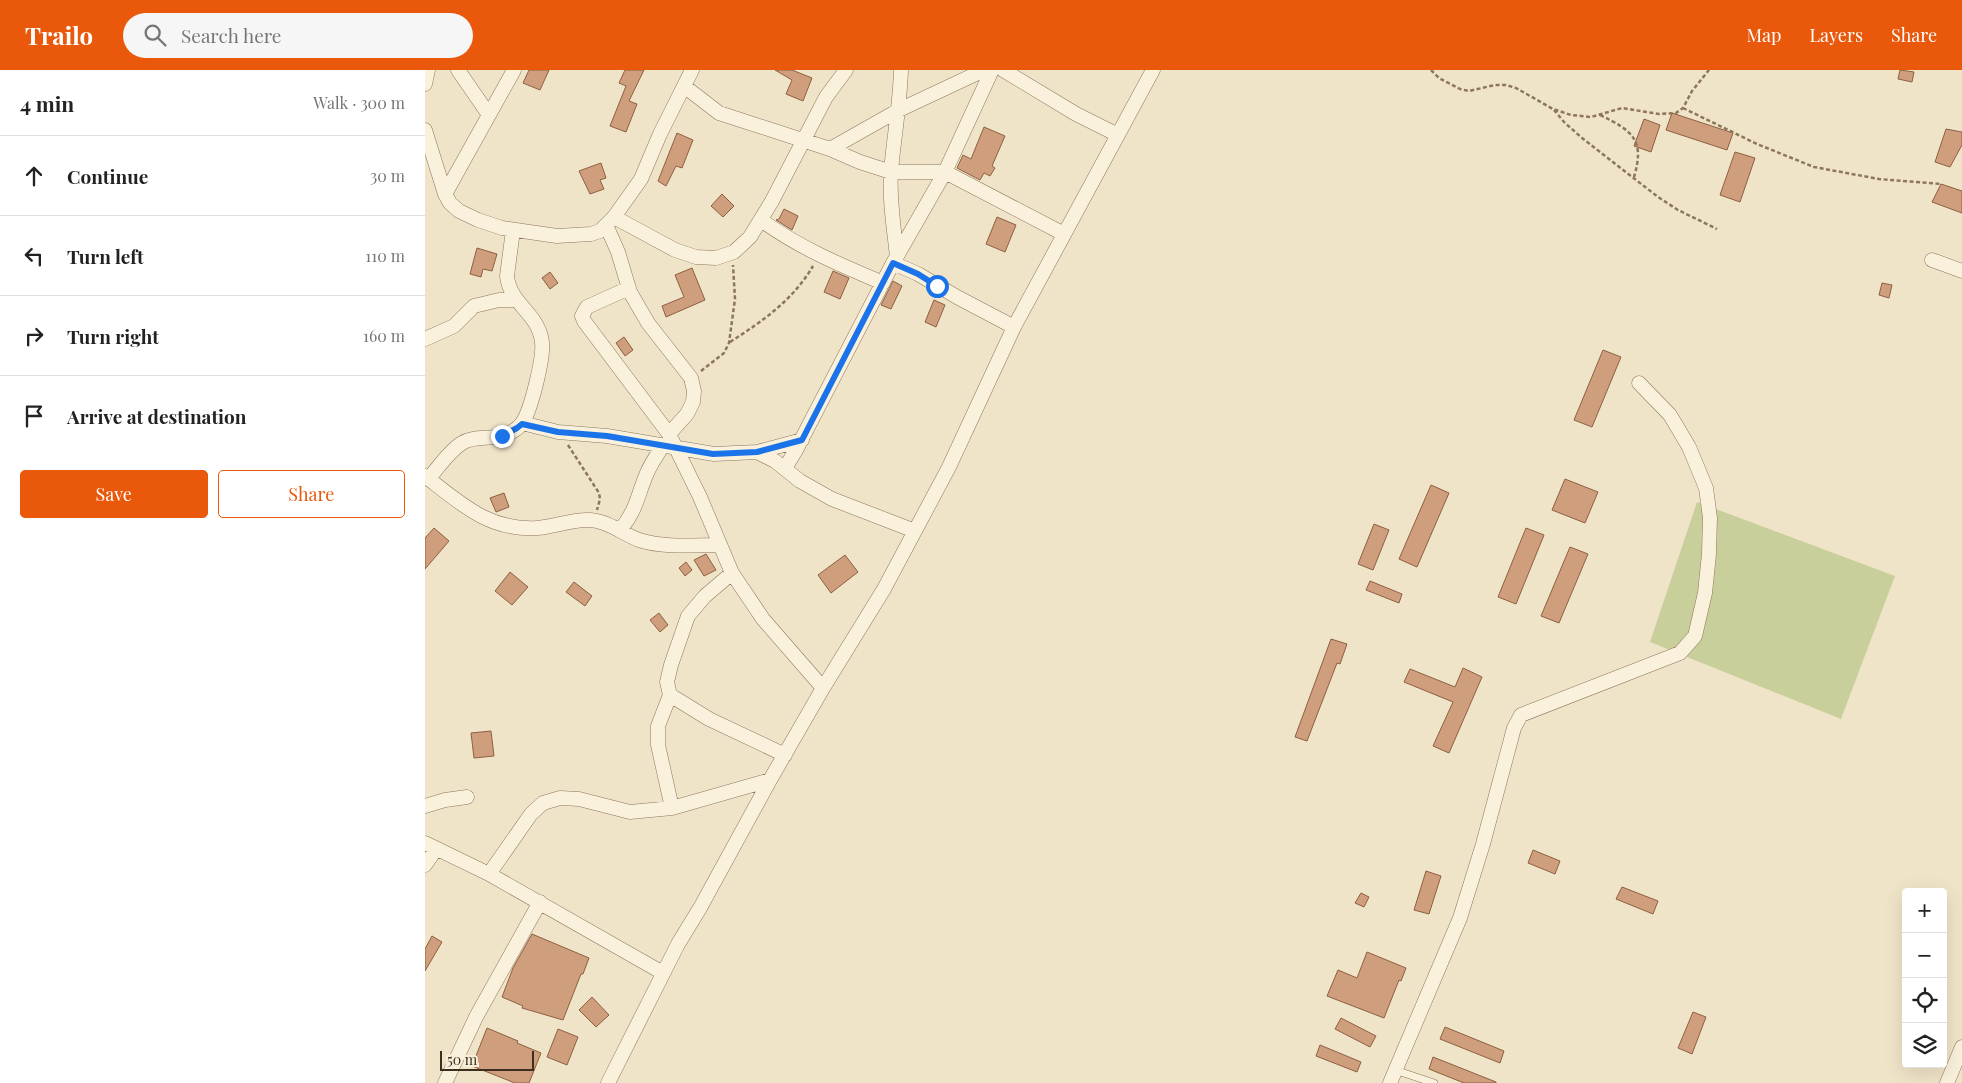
<!DOCTYPE html>
<html lang="en">
<head>
<meta charset="utf-8">
<style>
  body { margin:0; font-family:"Playfair Display",serif; background:#f6f6f6; color:#222 }
  .controls { position:absolute; right:15px; bottom:15px; display:grid; overflow:hidden; border-radius:5px; box-shadow:0 5px 20px #0002 }
  .controls button { width:45px; height:45px; display:grid; place-items:center; padding:0; border:0; border-bottom:1px solid #e0e0e0; background:#fff; color:#222; font:25px sans-serif }
  .scale { position:absolute; left:15px; bottom:12px; width:94px; box-sizing:border-box; padding-left:5px; border:2px solid #3d2e20; border-top:0; font-size:14px; line-height:18px; white-space:nowrap; color:#3d2e20; -webkit-text-stroke:4px #f7eed8; paint-order:stroke }
  .stop { position:absolute; width:15px; height:15px; margin:-11px; border:4px solid #1a73e8; border-radius:50%; background:#fff }
  .stop.end { background:#1a73e8; border-color:#fff; box-shadow:0 1px 5px #0008 }
  .list { margin:0; padding:0; list-style:none }
  h2 { display:flex; justify-content:space-between; align-items:center; height:65px; margin:0; padding:0 20px; font-size:21px }
  h2 small { font-size:16px; font-weight:400; color:#767676 }
  .list li { display:grid; grid-template-columns:32px 1fr auto; gap:15px; align-items:center; box-sizing:border-box; height:80px; padding:0 20px; border-top:1px solid #e0e0e0 }
  .list b { display:block; font-size:19px; white-space:nowrap }
  .list em { font-size:16px; font-style:normal; color:#767676 }
  .actions { display:flex; gap:10px; padding:15px 20px }
  .actions a { flex:1; padding:11px 0; border:1px solid #ea580c; border-radius:5px; text-align:center; font-size:18px; color:#ea580c }
  .actions .main { background:#ea580c; color:#fff }
  .icon { flex:none; width:28px; height:28px; fill:none; stroke:currentColor; stroke-width:2; stroke-linecap:round; stroke-linejoin:round }
  .map { position:relative; flex:none; width:1537px; height:1013px; overflow:hidden }
  header { display:flex; align-items:center; gap:30px; box-sizing:border-box; height:70px; padding:0 25px; background:#ea580c; color:#fff }
  header strong { font-size:24px }
  nav { display:flex; gap:28px; margin-inline-start:auto; font-size:18px }
  .search { width:350px; height:45px; background:#f6f6f6; display:flex; align-items:center; gap:12px; box-sizing:border-box; padding:0 18px; border-radius:28px; color:#767676; font-size:19px }
  main { display:flex }
  aside { flex:1; background:#fff }
  .map>svg:first-child { display:block }
</style>
</head>
<body>
<header>
<strong>Trailo</strong>
<div class="search"><svg class="icon" aria-label="search" viewBox="0 0 24 24"><circle cx="10" cy="10" r="6"/><path d="M15 15l6 6"/></svg>Search here</div>
<nav><a>Map</a><a>Layers</a><a>Share</a></nav>
</header>
<main>
<aside>
<h2>4 min<small>Walk · 300 m</small></h2>
<ul class="list">
<li><svg class="icon" aria-label="ahead" viewBox="0 0 24 24"><path d="M12 20V5M6 11l6-6 6 6"/></svg><div><b>Continue</b></div><em>30 m</em></li>
<li><svg class="icon" aria-label="left" viewBox="0 0 24 24"><path d="M17 20v-9H6M10 6l-5 5 5 5"/></svg><div><b>Turn left</b></div><em>110 m</em></li>
<li><svg class="icon" aria-label="right" viewBox="0 0 24 24"><path d="M7 20v-9h11M14 6l5 5-5 5"/></svg><div><b>Turn right</b></div><em>160 m</em></li>
<li><svg class="icon" aria-label="arrive" viewBox="0 0 24 24"><path d="M6 21V4h12l-3 4 3 4H6"/></svg><div><b>Arrive at destination</b></div></li>
</ul>
<div class="actions"><a class="main">Save</a><a>Share</a></div>
</aside>
<div class="map">
<svg width="1537" height="1013" viewBox="0 0 1537 1013">
  <rect width="100%" height="100%" fill="#f0e4c8"/>
  <!-- garden -->
  <path fill="#c9cf9b" d="M1272,432L1470,506L1416,649L1225,572Z"/>
  <!-- building -->
  <path fill="#cf9f7d" stroke="#8d5f41" d="M104,0H124L115,20L98,13Z
    M200,0H219L204,31L212,34L201,62L185,56L201,16L194,13Z
    M350,0H367L387,8L378,31L361,24L367,10Z
    M1475,0L1489,2L1487,12L1473,9Z
    M1247,43L1308,63L1302,80L1241,60Z
    M1219,49L1235,55L1226,82L1209,76Z
    M559,57L580,66L567,96L570,98L565,106L559,103L555,110L532,98L538,85L546,89Z
    M1521,59L1537,62V75L1525,97L1510,92Z
    M252,63L268,70L257,98L251,96L241,116L233,111Z
    M1310,82L1330,88L1315,132L1295,125Z
    M176,93L181,108L175,110L179,119L165,124L154,101Z
    M1516,114L1537,121V143L1507,132Z
    M297,124L309,136L298,147L286,136Z
    M359,139L373,146L367,160L351,150L354,149Z
    M572,147L591,155L580,182L561,174Z
    M52,178L72,184L67,201L58,199L56,207L45,204Z
    M267,198L280,230L241,247L237,236L259,227L250,205Z
    M408,201L424,208L415,229L399,222Z
    M125,202L133,213L125,219L117,208Z
    M468,211L477,216L466,239L456,235Z
    M1457,213L1467,215L1464,228L1454,225Z
    M509,230L520,235L511,257L500,252Z
    M199,267L208,280L200,286L191,273Z
    M1178,280L1196,287L1167,357L1149,350Z
    M1140,409L1173,422L1160,453L1127,440Z
    M1006,415L1024,423L992,497L974,489Z
    M79,423L84,437L71,442L65,428Z
    M949,454L964,460L948,500L933,494Z
    M9,458L24,471L0,499V468Z
    M1101,458L1119,465L1091,534L1073,527Z
    M1145,477L1163,484L1134,553L1116,546Z
    M281,484L291,500L279,506L269,490Z
    M420,485L433,502L406,523L393,505Z
    M261,492L267,500L260,506L254,498Z
    M85,502L103,517L87,535L70,521Z
    M945,511L977,524L974,533L941,520Z
    M149,512L167,526L160,536L141,522Z
    M234,543L243,555L235,562L225,550Z
    M906,569L922,574L915,594L912,593L882,671L870,667Z
    M1038,598L1057,607L1024,683L1008,676L1028,632L979,612L985,599L1030,617Z
    M66,661L69,686L49,688L46,663Z
    M1108,780L1135,791L1130,804L1103,793Z
    M1001,801L1016,806L1004,844L989,840Z
    M1197,817L1233,831L1228,844L1191,829Z
    M936,823L944,827L939,837L930,833Z
    M107,864L164,888L158,904H156L138,950L97,938L98,936L77,927L88,898Z
    M7,866L17,872L0,901V879Z
    M942,882L981,898L976,911L974,910L959,948L902,926L913,900L932,908Z
    M167,927L184,945L171,957L154,940Z
    M1268,942L1281,947L1267,984L1253,978Z
    M916,948L951,966L945,977L910,959Z
    M1020,957L1079,981L1075,993L1015,969Z
    M62,958L93,971L92,973L116,983L104,1013H90L47,996Z
    M133,959L153,967L142,995L122,987Z
    M895,975L936,992L932,1002L891,986Z
    M1008,987L1071,1012V1013H1039L1004,999Z"/>
  <g fill="none" stroke-linecap="round" stroke-linejoin="round">
    <!-- lane casing -->
    <g stroke="#8d765c" stroke-width="8">
      <path id="lane" d="M970,1000L1009,1013"/>
    </g>
    <!-- street casing -->
    <g stroke="#8d765c" stroke-width="15">
      <path id="street" d="M33,0L64,45
        M578,0L651,44L693,65
        M0,14L3,0
        M259,16L294,43L405,79L435,92L466,102H520L639,164
        M0,60L20,124L25,133L34,141L53,150L77,158L132,166L166,164L175,161L189,147L216,109L235,64L267,0
        M405,79L474,40L555,2
        M20,124L89,0
        M189,147L250,180L271,187L291,188L309,182L325,167L347,131L401,27L421,0
        M336,150C375,178 413,194 458,213
        M181,155L193,182L205,222L223,253L266,308L269,321L268,332L262,344L244,364
        M472,187C469,158 464,129 466,101C469,67 475,34 476,0
        M1507,190L1537,201
        M468,193L493,204L532,227L589,257
        M204,218L162,237L157,246L159,251L244,364L275,427L307,503L338,549L398,618
        M0,269L29,256L49,236L74,230H91
        M97,353L133,362L182,366L289,384L332,382L350,391L375,411L407,429L490,461
        M332,382L377,370
        M360,398L371,380L468,193L520,102L567,0
        M0,406C35,433 64,461 112,458C129,457 147,449 165,450C183,451 198,464 214,470C239,478 269,475 295,475
        M3,409C14,397 24,381 37,373C50,365 65,370 78,365C86,363 93,359 97,353C106,341 119,287 117,272C113,242 85,235 82,206L88,160
        M195,460C212,440 212,426 222,403C226,393 233,384 238,375
        M307,503L280,526L263,546L246,595L242,612L245,625L284,649L360,685
        M245,625L233,656V675L247,738
        M0,736L20,730L42,727
        M0,773L64,804L238,903
        M0,795L11,779
        M64,804L106,744L118,733L135,728L154,729L205,742L247,738L345,710
        M20,1013L51,947L115,832
        M183,1013L253,874L275,838L345,710L398,618L459,519L524,397L589,257L728,0
        M965,1013L1035,848L1058,774L1089,658L1096,645L1255,583L1270,566L1280,523L1284,484L1285,448L1281,418L1264,377L1245,345L1214,313
        M1522,1013L1537,977"/>
    </g>
    <!-- path -->
    <path stroke="#8d765c" stroke-width="2.5" stroke-dasharray="4 2.5" stroke-linecap="butt" d="M1006,0L1014,8L1035,19L1044,21L1070,15H1081L1091,18L1128,39L1146,45L1166,47L1197,38L1234,44L1251,43L1258,38L1267,21L1284,0
      M1258,38L1332,74L1389,97L1454,109L1516,114
      M1129,40L1139,52L1157,68L1233,127L1253,140L1292,159
      M1175,45C1208,61 1220,70 1209,107
      M305,272C338,251 368,230 388,196
      M276,301L299,283L304,273L310,229L308,195
      M143,375L174,423L175,429L172,440"/>
    <!-- lane -->
    <use href="#lane" stroke="#faf1dc" stroke-width="7"/>
    <!-- street -->
    <use href="#street" stroke="#faf1dc" stroke-width="14"/>
  </g>
  <g fill="none" stroke-linecap="round" stroke-linejoin="round">
    <!-- route -->
    <path stroke="#1a73e8" stroke-width="6" d="M77,366L92,358L97,354L133,362L182,366L288,384L332,382L377,370L468,193L493,204L512,216"/>
  </g>
</svg>
<div class="controls">
<button>+</button>
<button>−</button>
<button><svg class="icon" aria-label="locate" viewBox="0 0 24 24"><circle cx="12" cy="12" r="6"/><path d="M12 2v4M12 18v4M2 12h4M18 12h4"/></svg></button>
<button><svg class="icon" aria-label="layers" viewBox="0 0 24 24"><path d="M12 4l9 5-9 5-9-5zM3 14l9 5 9-5"/></svg></button>
</div>
<div class="scale">50 m</div>
<div class="stop" style="left:512px;top:216px"></div>
<div class="stop end" style="left:77px;top:366px"></div>
</div>
</main>
</body>
</html>
